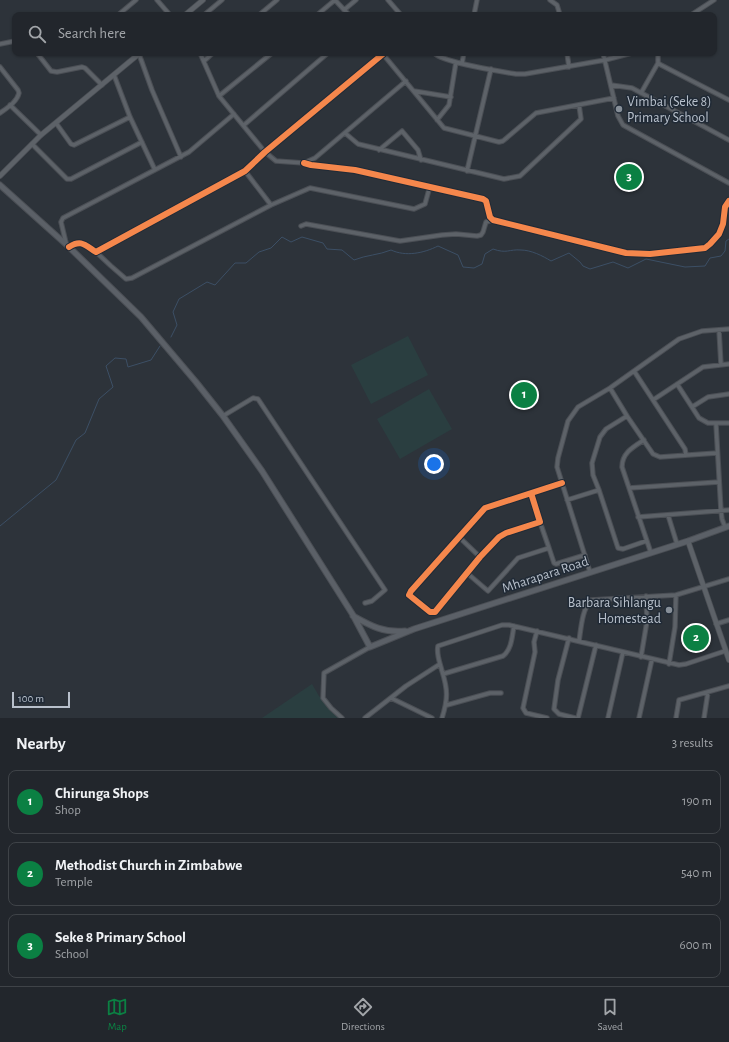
<!DOCTYPE html>
<html lang="en">
<head>
<meta charset="utf-8">
<style>
  body { margin:0; font-family:"Alegreya Sans",sans-serif; background:#2a2e34; color:#f1f3f6 }
  .scale { position:absolute; left:12px; bottom:10px; width:58px; box-sizing:border-box; padding-left:4px; border:2px solid #b8c0cb; border-top:0; font-size:11px; line-height:14px; white-space:nowrap; color:#b8c0cb; -webkit-text-stroke:3px #202a36; paint-order:stroke }
  .you { position:absolute; left:434px; top:464px; width:14px; height:14px; margin:-10px; border:3px solid #fff; border-radius:50%; background:#1a73e8; box-shadow:0 0 0 6px #1a73e833 }
  .badge { display:grid; place-items:center; width:26px; height:26px; border-radius:50%; background:#0b8043; color:#fff; font-size:13px; font-weight:700 }
  .pin { position:absolute; translate:-50% -50%; border:2px solid #fff; box-shadow:0 1px 4px #0006 }
  .list { margin:0; padding:0; list-style:none }
  h2 { display:flex; justify-content:space-between; align-items:center; height:52px; margin:0; padding:0 16px; font-size:17px }
  h2 small { font-size:13px; font-weight:400; color:#a2a5a9 }
  .list li { display:grid; grid-template-columns:26px 1fr auto; gap:12px; align-items:center; box-sizing:border-box; height:64px; margin:0 8px 8px; padding:0 8px; border:1px solid #3f4348; border-radius:8px }
  .list b { display:block; font-size:15px; white-space:nowrap }
  .list p { margin:0; font-size:13px; white-space:nowrap; color:#a2a5a9 }
  .list em { font-size:13px; font-style:normal; color:#a2a5a9 }
  .icon { flex:none; width:22px; height:22px; fill:none; stroke:currentColor; stroke-width:2; stroke-linecap:round; stroke-linejoin:round }
  .map { position:relative; flex:none; width:729px; height:718px; overflow:hidden }
  .search { position:absolute; background:#22262c; box-shadow:0 1px 3px #0004; left:12px; right:12px; top:12px; height:44px; display:flex; align-items:center; gap:10px; box-sizing:border-box; padding:0 14px; border-radius:8px; color:#a2a5a9; font-size:15px }
  .sheet { height:268px; background:#22262c }
  nav { display:flex; justify-content:space-around; align-items:center; box-sizing:border-box; height:56px; border-top:1px solid #3f4348; background:#22262c; font-size:11px; color:#a2a5a9 }
  nav a { display:grid; justify-items:center; gap:2px }
  nav .on { color:#0b8043 }
  .map>svg:first-child { display:block }
</style>
</head>
<body>
<div class="map">
<svg width="729" height="718" viewBox="0 0 729 718">
  <rect width="100%" height="100%" fill="#2d333a"/>
  <!-- green -->
  <path fill="#2a3e40" d="M408,336L428,375L371,404L351,365Z
    M429,389L452,429L400,459L377,419Z
    M312,684L319,696L340,718H262Z"/>
  <g fill="none" stroke-linecap="round" stroke-linejoin="round">
    <!-- stream -->
    <path stroke="#3c4f65" stroke-width="1" d="M171,337L177,325L173,312L179,299L207,282L215,285L235,263H246L259,252L271,248L282,237L291,242L302,237L323,243L327,249L342,250L354,260C366,255 379,255 391,250C406,257 424,253 438,246L458,255L463,267L474,268L482,264L485,254L493,249C507,254 509,249 521,250C531,250 543,256 551,261L569,253L580,262L583,266L590,269L613,262L628,268L646,259L685,267L705,266L710,258L721,256L725,251L726,241L729,239
      M0,526L56,480L76,440L85,433L99,399L113,387L106,366L115,358L126,359L128,367L151,360L160,346"/>
    <!-- minor casing -->
    <g stroke="#4b4f55" stroke-width="5.5">
      <path id="minor" d="M157,0L170,15
        M335,0L349,15
        M388,0L401,15
        M550,0L557,5L560,15
        M344,10L356,0
        M118,15L136,0
        M204,15L222,0
        M259,15L277,0
        M317,15L335,0
        M474,15L477,0
        M691,15L714,0
        M0,44L15,41
        M37,53L51,71L57,72L82,67L85,68L102,85
        M200,53L219,96L265,152L276,161L304,163L315,158L406,81
        M382,53L444,128L499,142L503,141L536,113L614,98
        M434,53C444,63 499,71 516,74H525L605,60L632,53
        M567,53L569,67
        M603,53L618,116L623,125L729,183
        M657,53L658,56V63L661,65L729,100
        M139,54L152,90L181,157
        M204,61L213,53
        M462,63L464,53
        M0,67L18,90L19,93C17,102 7,108 0,113
        M114,75L130,117L155,170
        M611,85L632,88L729,140
        M414,91L451,97
        M641,93L658,63
        M219,96L272,53
        M10,105L41,135
        M437,120L449,105L456,62
        M56,123L71,144L74,145L130,117
        M244,125L328,53
        M345,133L358,144L504,179L520,176L581,119L579,105
        M32,144L67,179H71L142,142
        M379,150L402,131L418,150L421,160
        M304,163L311,165L355,170L483,199L486,201L490,217L493,220L626,253L650,254L705,248L710,244L719,234L723,224L725,207L729,201
        M245,171L271,205
        M467,171L491,69
        M301,226L306,224L400,241L442,235L456,234L477,236L481,235L483,232L486,222L493,220
        M66,243L61,222L63,218L189,152L234,114
        M69,247C81,239 85,245 96,252L245,171L265,152L383,54
        M96,252L111,266L126,279L132,278L271,205L310,188L414,209L425,204L430,186
        M719,330L721,365
        M634,371L685,449L686,455
        M677,384L699,418L708,423H729
        M653,400L703,367L729,364
        M692,407L708,397L729,394
        M223,416L253,398L258,399L385,590L372,601L365,603
        M627,416L653,454L660,457L717,453
        M716,424L721,511L722,519L725,527
        M644,440C633,447 622,453 622,467L651,553
        M629,488L719,482
        M599,490L618,548L623,549L646,541
        M531,493L540,522L506,533L499,537L480,557L435,612H430L409,595L411,591L485,508L562,483
        M567,500L599,490L593,475L592,463L600,437L606,429L627,416L610,388
        M668,515L677,544
        M638,517L729,510
        M459,537L480,557
        M549,548L554,563L556,564L585,555
        M590,572L557,467L558,458L568,421L578,407L610,388L679,339L702,331L729,329
        M467,573L488,591L518,558L549,548L540,522
        M716,624L729,620
        M537,631L534,642L535,652L523,708L526,713L547,718
        M569,638L558,680L554,709L559,714L575,718
        M579,641C581,629 582,609 591,600L676,595L729,579
        M641,657L647,621L646,596
        M669,664L675,627L676,595
        M443,674L503,656C512,649 512,636 514,626
        M391,698L432,718
        M447,705L490,693H501
        M342,718L331,708L323,698L324,673L370,647
        M365,718L406,686L440,664
        M442,718C448,699 448,690 442,671C440,663 436,654 438,646L502,625H509L679,665L686,664L725,651
        M578,718L596,645
        M608,718L623,652
        M639,718L652,659
        M676,718L679,700L729,686
        M704,718L708,692"/>
    </g>
    <!-- tertiary casing -->
    <g stroke="#4b4f55" stroke-width="6">
      <path id="tertiary" d="M185,15L203,0
        M0,176L41,135L140,53
        M688,541L729,660"/>
    </g>
    <!-- secondary casing -->
    <g stroke="#4b4f55" stroke-width="7">
      <path id="secondary" d="M0,185L69,247L141,317L196,382L223,416L262,471L353,615L370,647L414,629L688,541L729,526
        M353,616C371,626 383,633 405,631"/>
    </g>
    <!-- minor -->
    <use href="#minor" stroke="#5d6268" stroke-width="3.5"/>
    <!-- tertiary -->
    <use href="#tertiary" stroke="#5d6268" stroke-width="4.5"/>
    <!-- secondary -->
    <use href="#secondary" stroke="#5b6067" stroke-width="5"/>
    <!-- cycleway casing -->
    <g stroke="#202a36" stroke-width="8">
      <path id="cycleway" d="M304,163L311,165L355,170L483,199L486,201L490,217L493,220L626,253L650,254L705,248L710,244L719,234L723,224L725,207L729,201
        M69,247C81,239 85,245 96,252L245,171L265,152L383,54
        M531,493L540,522L506,533L499,537L480,557L435,612H430L409,595L411,591L485,508L562,483"/>
    </g>
    <!-- cycleway -->
    <use href="#cycleway" stroke="#f5874c" stroke-width="6"/>
  </g>
  <!-- markers -->
  <g fill="#878f98" stroke="#202a36" stroke-width="1.5">
    <circle cx="619" cy="109" r="4"/>
    <circle cx="669" cy="610" r="4"/>
  </g>
  <g text-anchor="middle" stroke-width="3" stroke-linejoin="round" paint-order="stroke">
    <!-- poi labels -->
    <g font-size="14" fill="#b8c0cb" stroke="#202a36" text-anchor="start">
      <text x="627" y="106">Vimbai (Seke 8)<tspan x="627" dy="16">Primary School</tspan></text>
      <text x="661" y="607" text-anchor="end">Barbara Sihlangu<tspan x="661" dy="16">Homestead</tspan></text>
    </g>
    <!-- street labels -->
    <g font-size="14" fill="#b8c0cb" stroke="#202a36">
      <text transform="translate(545 574) rotate(-18)" y="5">Mharapara Road</text>
    </g>
  </g>
</svg>
<div class="scale">100 m</div>
<div class="you"></div>
<div class="pin badge" style="left:524px;top:395px">1</div>
<div class="pin badge" style="left:696px;top:638px">2</div>
<div class="pin badge" style="left:629px;top:177px">3</div>
<div class="search"><svg class="icon" aria-label="search" viewBox="0 0 24 24"><circle cx="10" cy="10" r="6"/><path d="M15 15l6 6"/></svg>Search here</div>
</div>
<section class="sheet">
<h2>Nearby<small>3 results</small></h2>
<ul class="list">
<li><span class="badge">1</span><div><b>Chirunga Shops</b><p>Shop</p></div><em>190 m</em></li>
<li><span class="badge">2</span><div><b>Methodist Church in Zimbabwe</b><p>Temple</p></div><em>540 m</em></li>
<li><span class="badge">3</span><div><b>Seke 8 Primary School</b><p>School</p></div><em>600 m</em></li>
</ul>
</section>
<nav>
<a class="on"><svg class="icon" aria-label="map" viewBox="0 0 24 24"><path d="M3 6l6-2 6 2 6-2v14l-6 2-6-2-6 2zM9 4v14M15 6v14"/></svg>Map</a>
<a><svg class="icon" aria-label="directions" viewBox="0 0 24 24"><path d="M12 3l9 9-9 9-9-9zM9 14v-3h6M13 9l2 2-2 2"/></svg>Directions</a>
<a><svg class="icon" aria-label="saved" viewBox="0 0 24 24"><path d="M7 4h10v16l-5-4-5 4z"/></svg>Saved</a>
</nav>
</body>
</html>
